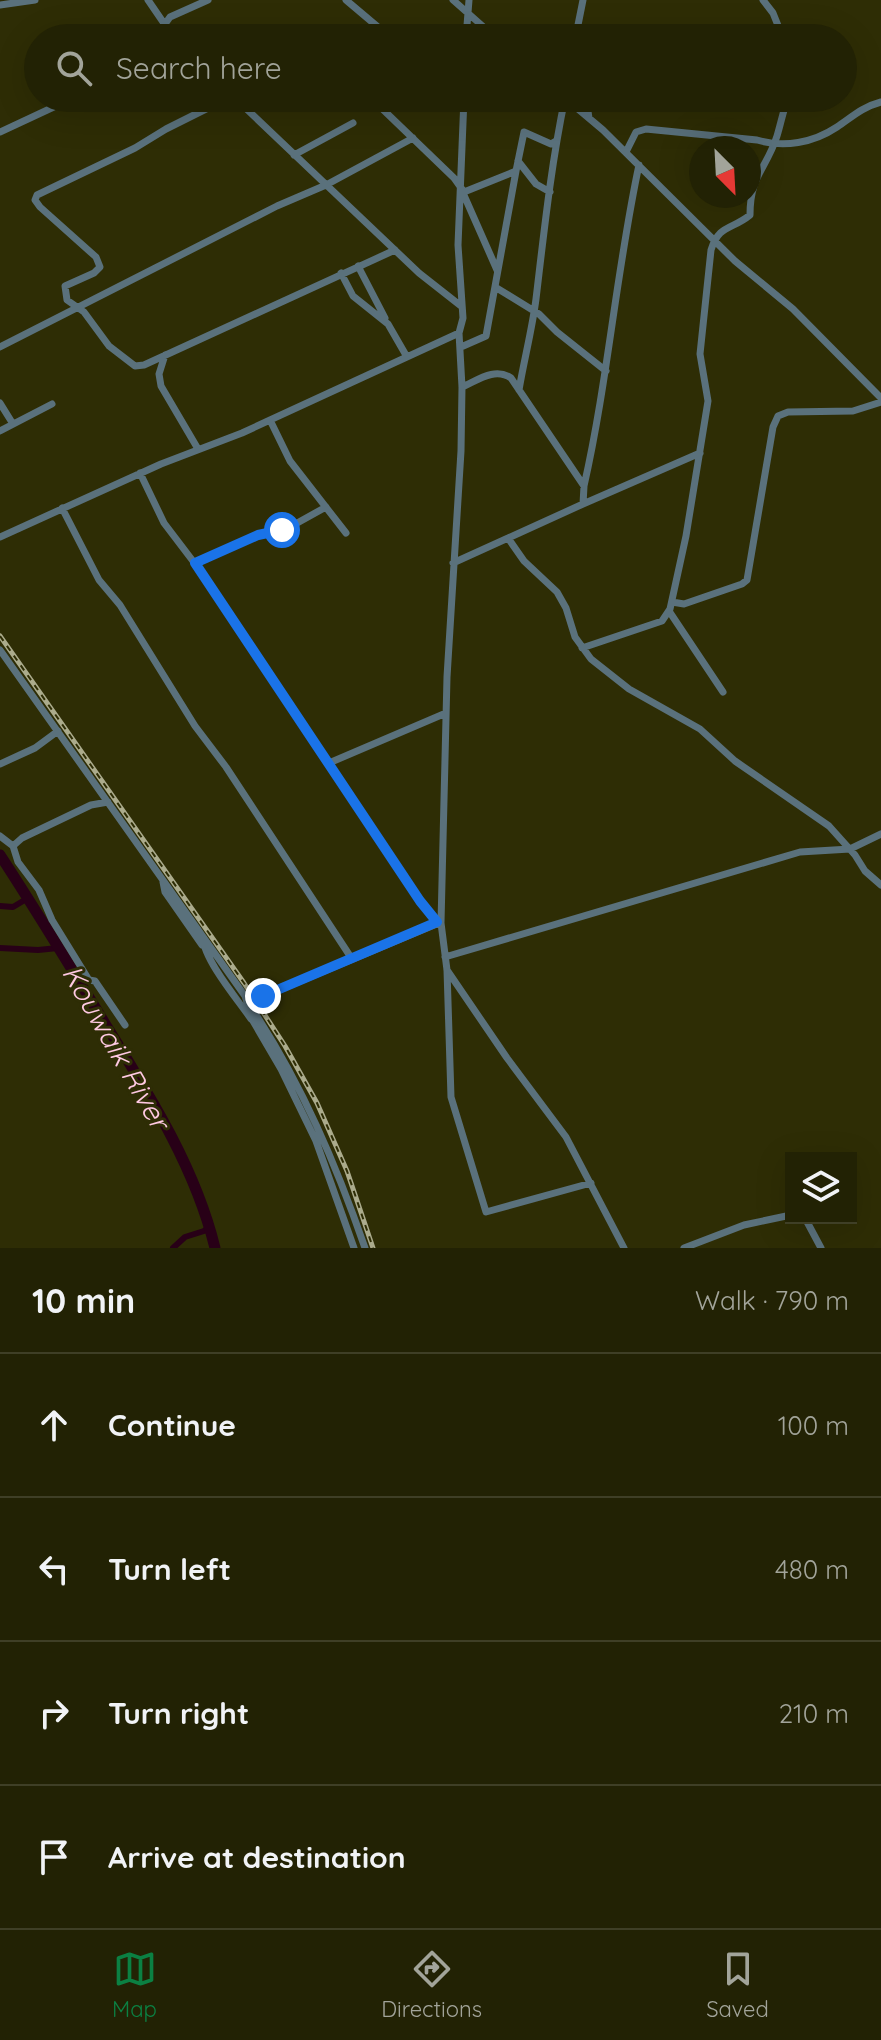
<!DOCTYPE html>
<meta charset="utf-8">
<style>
:root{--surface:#222204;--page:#2e2f13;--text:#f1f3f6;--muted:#a2a49a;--line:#3f3f26;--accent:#0b8043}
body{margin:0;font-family:Quicksand,sans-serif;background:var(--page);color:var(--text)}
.controls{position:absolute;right:24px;bottom:24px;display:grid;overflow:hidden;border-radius:0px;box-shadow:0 8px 32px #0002}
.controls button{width:72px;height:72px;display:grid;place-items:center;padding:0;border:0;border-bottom:2px solid var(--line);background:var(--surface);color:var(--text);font:40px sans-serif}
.compass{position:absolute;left:689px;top:136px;width:72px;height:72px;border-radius:50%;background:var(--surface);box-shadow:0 8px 32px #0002;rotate:156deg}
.stop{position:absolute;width:24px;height:24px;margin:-18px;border:6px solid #1a73e8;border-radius:50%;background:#fff}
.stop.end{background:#1a73e8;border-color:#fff;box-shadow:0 2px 8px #0008}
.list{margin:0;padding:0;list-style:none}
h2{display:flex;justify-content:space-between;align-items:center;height:104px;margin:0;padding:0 32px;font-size:34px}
h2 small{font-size:26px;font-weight:400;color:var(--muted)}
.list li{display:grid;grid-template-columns:52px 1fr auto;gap:24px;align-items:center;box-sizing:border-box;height:144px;padding:0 32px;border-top:2px solid var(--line)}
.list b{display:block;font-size:30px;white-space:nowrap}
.list em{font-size:26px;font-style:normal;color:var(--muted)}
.icon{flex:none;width:44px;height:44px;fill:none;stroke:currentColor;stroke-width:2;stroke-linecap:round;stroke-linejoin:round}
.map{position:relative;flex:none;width:881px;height:1248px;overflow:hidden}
.search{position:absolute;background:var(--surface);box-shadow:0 8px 32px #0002;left:24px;right:24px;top:24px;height:88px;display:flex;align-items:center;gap:20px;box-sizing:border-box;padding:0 28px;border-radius:44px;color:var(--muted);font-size:30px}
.sheet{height:680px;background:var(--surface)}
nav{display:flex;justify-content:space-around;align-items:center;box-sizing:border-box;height:112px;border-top:2px solid var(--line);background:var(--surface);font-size:22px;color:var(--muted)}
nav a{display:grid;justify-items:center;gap:4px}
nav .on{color:var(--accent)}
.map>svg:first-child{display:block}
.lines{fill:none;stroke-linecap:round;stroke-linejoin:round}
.canal{stroke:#280017;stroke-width:6}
.river{stroke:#280017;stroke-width:11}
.street{stroke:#5a717c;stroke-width:7}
.rail-casing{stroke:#abab8c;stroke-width:5}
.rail{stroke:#2e2d05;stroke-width:2;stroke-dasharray:6;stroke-linecap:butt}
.route{stroke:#1a73e8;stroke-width:10}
.labels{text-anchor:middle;stroke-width:6;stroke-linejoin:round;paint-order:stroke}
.water-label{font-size:28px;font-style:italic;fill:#ffc9e3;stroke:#2e2d05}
</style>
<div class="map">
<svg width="881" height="1248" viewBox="0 0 881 1248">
<rect width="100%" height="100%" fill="#2e2d05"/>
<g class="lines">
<path class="canal" d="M0,906L13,907L28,898
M0,948L38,950L58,948
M173,1248L185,1237L204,1231L210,1226"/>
<path class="river" d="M0,855C36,910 70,966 104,1022C148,1093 195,1166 215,1248"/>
<path class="street" d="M148,0L174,38
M346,0L391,38
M453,0L496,38
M763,0L773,13L783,38
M0,5L35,0
M165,24L170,17L208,0
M466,38L469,0
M579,38L578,25L583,0
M228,98L166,129L135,148L37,195L35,200L40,207L96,257L100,267L94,273L65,286L67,300L84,312L109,346L135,366L144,365L395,250
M235,98L419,273L461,306
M371,98L454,178L464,192L516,171L524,132L551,144L556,141
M464,98L458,245L463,318L459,333L462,387L461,451L447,677L441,923L447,970L451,1097L486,1212L591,1183
M565,98L603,130L735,261L793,309L881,398
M586,98L589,118
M0,132L73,98
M626,152L636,132L646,129L757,140C784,148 813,143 837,127C852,117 862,107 881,102
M294,155L353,123
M518,161L536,184L550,192
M463,193L497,270
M358,266L385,318
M341,273L353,296L388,324L407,357
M495,287L539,314L557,332L606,371
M0,347L277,206L326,185L413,138
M461,347L486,336L516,171
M165,355L159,374L161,386L198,449
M519,390C524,360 532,330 536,299C544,232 551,165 565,98
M0,403L13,424
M270,420L290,461L346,533
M0,431L52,404
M140,473L164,523L199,569L420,901L437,922
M584,486C608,380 616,272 639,165
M583,504L700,453
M62,508L99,580L120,605L195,726L226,767L352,959
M0,537L161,464L242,433L459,333
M508,538L524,561L557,592L566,608L575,637L591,659L629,689L700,729L735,761L829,826L855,855L865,871L881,885
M195,563L258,535L290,527L326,507
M453,563L583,504L584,486L511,378C495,367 478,380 462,387
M672,602L684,604L742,584L747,580L773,427L778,416L788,412L853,411L881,402
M669,611L723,692
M582,648L662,621L670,609L686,536L708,401L700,354L711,250C719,224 732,230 750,215C750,175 766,170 777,136C781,123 783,111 788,98
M0,650L245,996
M329,763L446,713
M0,764L35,748L58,731
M0,836L13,846L18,862L39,890L52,920L89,980L95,981L125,1025
M13,846L22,838L91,805L108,802
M163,882L165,892L202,945
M203,938C204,960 238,1000 251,1019
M445,957L800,852L850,849L881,834
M447,970L507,1058L566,1137L624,1248
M253,1010C302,1085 336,1164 365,1248
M805,1218L821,1248
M354,1248L316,1141L281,1069L253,1021L245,996L267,995L439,923
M684,1248L744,1225L791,1215"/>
<defs>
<path id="rail" d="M0,636L244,983L285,1046L317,1103L347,1171L373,1248"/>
</defs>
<use href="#rail" class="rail-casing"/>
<use href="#rail" class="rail"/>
</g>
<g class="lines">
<path class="route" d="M263,996L437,922L420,901L195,563L258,535L282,530"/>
</g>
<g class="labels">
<g class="water-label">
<text transform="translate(116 1047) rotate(60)" y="10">Kouwaik River</text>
</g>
</g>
</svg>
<div class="controls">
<button><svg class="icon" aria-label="layers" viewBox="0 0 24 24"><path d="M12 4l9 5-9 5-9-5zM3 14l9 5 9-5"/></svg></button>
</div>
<svg class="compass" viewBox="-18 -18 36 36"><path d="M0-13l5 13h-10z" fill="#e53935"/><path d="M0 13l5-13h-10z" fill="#a2a49a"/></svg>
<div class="stop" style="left:282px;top:530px"></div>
<div class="stop end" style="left:263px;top:996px"></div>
<div class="search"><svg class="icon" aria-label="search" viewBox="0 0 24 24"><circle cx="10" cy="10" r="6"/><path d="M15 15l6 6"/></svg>Search here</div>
</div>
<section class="sheet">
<h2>10 min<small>Walk · 790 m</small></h2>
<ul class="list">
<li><svg class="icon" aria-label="ahead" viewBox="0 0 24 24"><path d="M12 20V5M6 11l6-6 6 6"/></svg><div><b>Continue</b></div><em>100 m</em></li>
<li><svg class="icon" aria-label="left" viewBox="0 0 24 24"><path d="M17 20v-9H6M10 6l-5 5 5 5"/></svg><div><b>Turn left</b></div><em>480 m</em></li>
<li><svg class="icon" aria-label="right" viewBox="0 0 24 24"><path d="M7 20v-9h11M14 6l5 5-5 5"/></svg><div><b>Turn right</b></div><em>210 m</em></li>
<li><svg class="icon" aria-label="arrive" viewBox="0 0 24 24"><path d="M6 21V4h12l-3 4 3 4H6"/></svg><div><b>Arrive at destination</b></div></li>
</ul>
</section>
<nav>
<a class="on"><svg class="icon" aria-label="map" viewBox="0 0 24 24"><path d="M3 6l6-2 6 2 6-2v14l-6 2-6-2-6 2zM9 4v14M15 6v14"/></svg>Map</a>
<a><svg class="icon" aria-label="directions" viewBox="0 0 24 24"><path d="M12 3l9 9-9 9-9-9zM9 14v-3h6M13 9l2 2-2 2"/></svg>Directions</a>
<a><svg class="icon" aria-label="saved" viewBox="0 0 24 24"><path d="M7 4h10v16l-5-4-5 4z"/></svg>Saved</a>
</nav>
